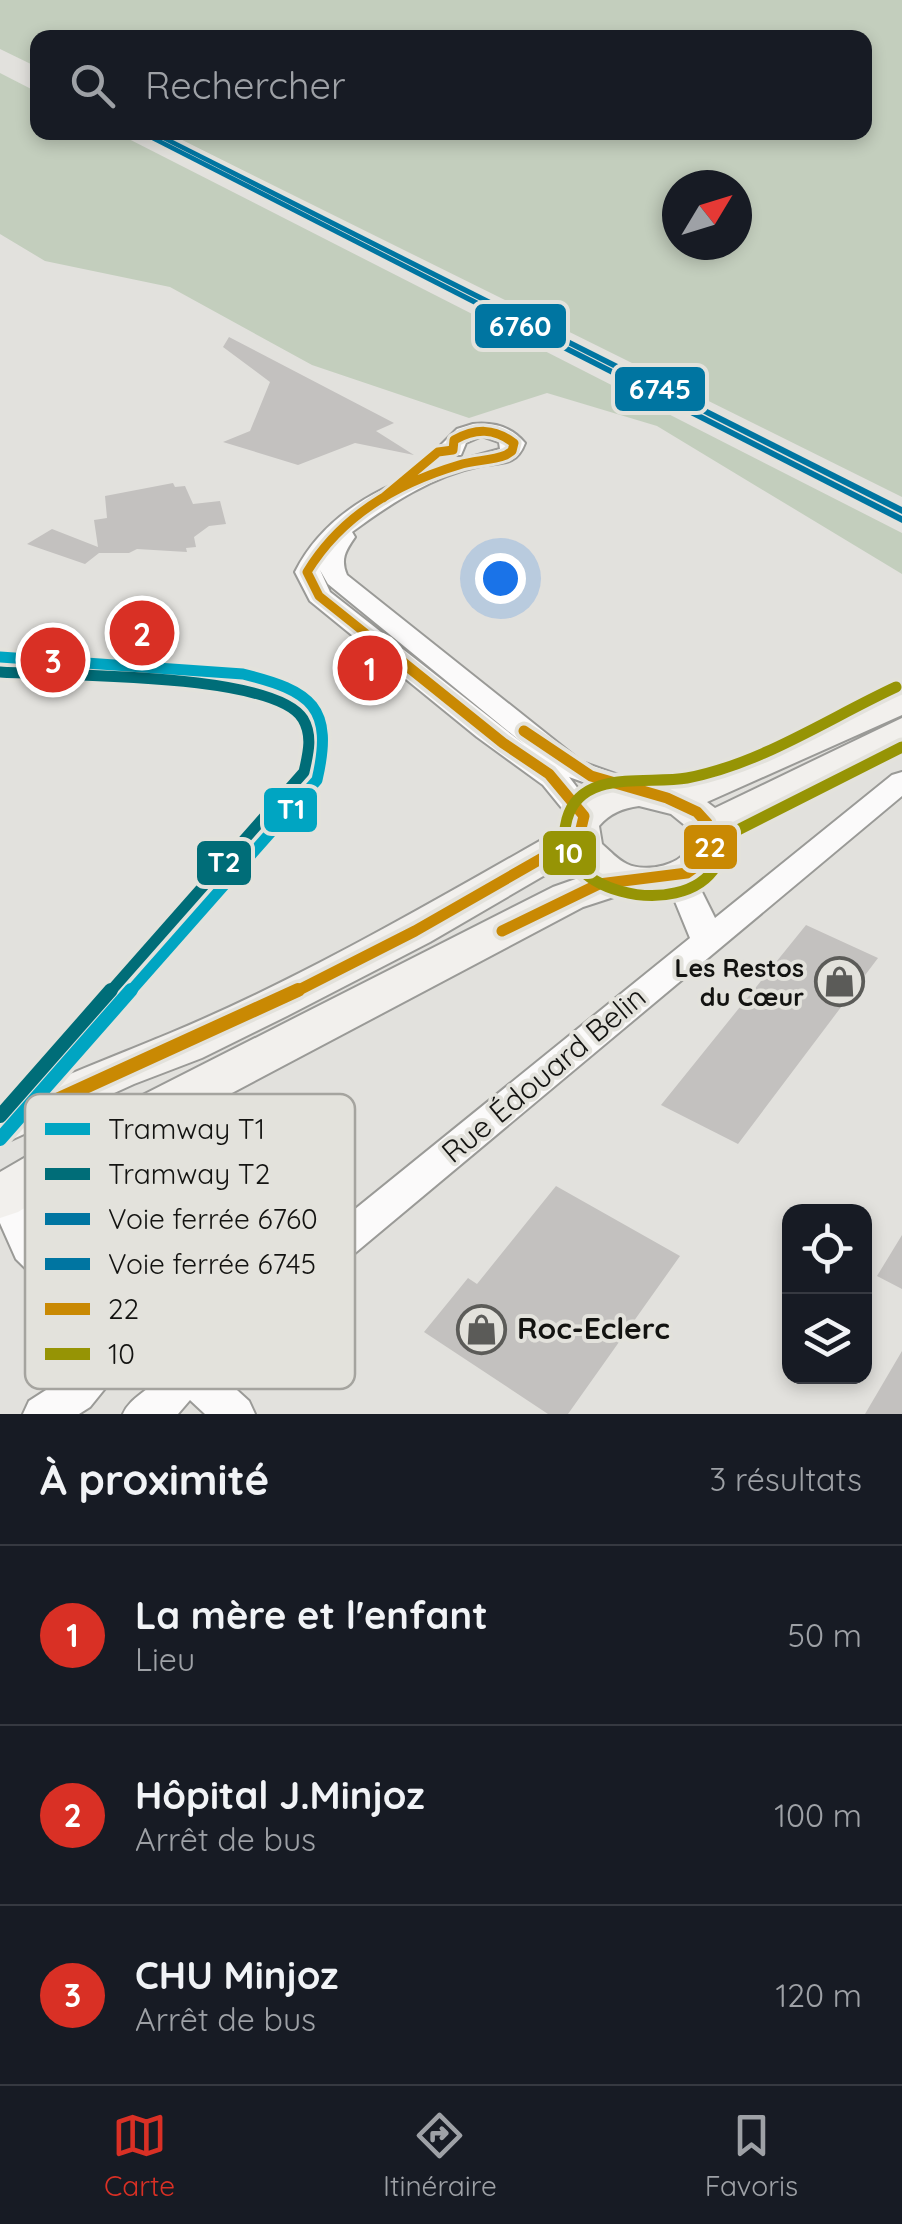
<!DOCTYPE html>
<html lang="fr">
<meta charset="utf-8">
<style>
:root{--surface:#171b24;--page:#242831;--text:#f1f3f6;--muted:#9ea1a6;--line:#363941;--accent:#d93025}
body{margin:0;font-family:Quicksand,sans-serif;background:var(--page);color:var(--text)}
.controls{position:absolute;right:30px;bottom:30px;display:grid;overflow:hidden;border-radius:20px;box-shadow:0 5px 15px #0003}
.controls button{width:90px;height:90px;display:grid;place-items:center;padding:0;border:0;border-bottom:2px solid var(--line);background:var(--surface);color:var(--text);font:50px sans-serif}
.compass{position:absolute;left:662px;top:170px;width:90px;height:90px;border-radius:50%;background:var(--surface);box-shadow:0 5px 15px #0003;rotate:52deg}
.you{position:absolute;left:500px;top:578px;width:35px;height:35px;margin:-25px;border:8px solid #fff;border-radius:50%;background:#1a73e8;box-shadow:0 0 0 15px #1a73e833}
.badge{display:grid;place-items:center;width:65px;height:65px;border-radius:50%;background:var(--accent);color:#fff;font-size:32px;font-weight:700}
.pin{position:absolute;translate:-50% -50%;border:5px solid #fff;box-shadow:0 2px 10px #0006}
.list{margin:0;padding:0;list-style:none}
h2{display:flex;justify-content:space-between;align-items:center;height:130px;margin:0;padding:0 40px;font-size:42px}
h2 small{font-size:32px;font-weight:400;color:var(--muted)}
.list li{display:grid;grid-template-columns:65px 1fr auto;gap:30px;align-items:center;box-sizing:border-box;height:180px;padding:0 40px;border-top:2px solid var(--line)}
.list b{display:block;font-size:38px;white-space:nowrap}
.list p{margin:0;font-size:32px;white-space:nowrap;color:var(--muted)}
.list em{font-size:32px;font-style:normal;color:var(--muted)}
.icon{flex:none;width:55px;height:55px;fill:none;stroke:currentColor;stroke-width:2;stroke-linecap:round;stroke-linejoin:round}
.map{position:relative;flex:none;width:902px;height:1414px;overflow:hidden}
.search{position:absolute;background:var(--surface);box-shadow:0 5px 15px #0003;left:30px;right:30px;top:30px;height:110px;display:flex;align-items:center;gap:25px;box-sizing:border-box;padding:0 35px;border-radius:20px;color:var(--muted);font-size:38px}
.sheet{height:670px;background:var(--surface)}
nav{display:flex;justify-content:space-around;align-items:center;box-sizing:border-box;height:140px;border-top:2px solid var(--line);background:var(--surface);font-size:28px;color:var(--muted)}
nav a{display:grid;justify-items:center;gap:5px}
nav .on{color:var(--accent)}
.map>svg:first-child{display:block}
.green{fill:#c3cebd;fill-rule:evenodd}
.building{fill:#c3c1bf}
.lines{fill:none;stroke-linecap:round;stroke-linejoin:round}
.street-casing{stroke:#9a9a97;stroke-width:4}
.secondary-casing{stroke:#9a9a97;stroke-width:4}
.street{fill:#fbfafa;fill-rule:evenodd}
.secondary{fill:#f2f0ed;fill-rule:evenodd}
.bus-1-far2-casing{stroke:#e3e2dc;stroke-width:15}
.bus-1-far1-casing{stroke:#e3e2dc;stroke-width:19}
.bus-1-casing{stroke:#e3e2dc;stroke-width:21}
.bus-2-casing{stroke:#e3e2dc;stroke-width:19}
.bus-1-far2{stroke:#c98903;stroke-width:9}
.bus-1-far1{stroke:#c98903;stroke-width:11}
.bus-1{stroke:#c98903;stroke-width:14}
.bus-2{stroke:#969405;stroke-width:11}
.rail-1-casing{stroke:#e3e2dc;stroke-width:8}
.rail-2-casing{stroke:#e3e2dc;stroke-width:8}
.rail-1{fill:#0075a1;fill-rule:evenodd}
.rail-2{fill:#0075a1;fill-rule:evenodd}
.tram-1-far1-casing{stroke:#e3e2dc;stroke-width:19}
.tram-1-casing{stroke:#e3e2dc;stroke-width:21}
.tram-2-far1-casing{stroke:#e3e2dc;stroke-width:19}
.tram-2-casing{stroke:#e3e2dc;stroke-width:21}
.tram-1-far1{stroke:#00a5c2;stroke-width:11}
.tram-1{stroke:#00a5c2;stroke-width:14}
.tram-2-far1{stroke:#006d78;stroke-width:11}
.tram-2{stroke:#006d78;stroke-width:14}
.labels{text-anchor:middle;stroke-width:8;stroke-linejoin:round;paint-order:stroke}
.poi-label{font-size:25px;font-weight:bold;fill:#131311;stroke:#e3e2dc;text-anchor:end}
.near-street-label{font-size:30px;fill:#131311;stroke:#e3e2dc}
.near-poi-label{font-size:30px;font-weight:bold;fill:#131311;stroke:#e3e2dc;text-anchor:start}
.key{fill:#e3e2dc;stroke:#a5a49f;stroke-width:2.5}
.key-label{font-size:28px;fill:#131311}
.line-badge{stroke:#e3e2dc;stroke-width:4}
.badge-label{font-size:28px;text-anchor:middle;font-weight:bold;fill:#fff}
</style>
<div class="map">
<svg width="902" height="1414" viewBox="0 0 902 1414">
<rect width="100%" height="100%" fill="#e2e1dd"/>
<path class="green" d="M0,0H902V497L168,133L864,132V38H38L37,67L0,49ZM677,185H737V245H677Z
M0,73L37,92L38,132L117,133L902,533V574L657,426L547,393L469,418L312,365L170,287L45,261L0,234Z"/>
<path class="building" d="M229,337L394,423L376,431L414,455L355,443L298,465L223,442L250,431L270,382L223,347Z
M173,483L175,487L185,486L193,504L220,501L226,524L209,526L194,537L196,547L186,548L187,552L137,549L129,553H99L85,564L27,544L52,529L98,547L94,520L107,518L105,496Z
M806,925L878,958L738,1144L661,1105Z
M556,1186L680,1256L568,1414H548L424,1332L468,1278L477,1284Z
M902,1235V1289L877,1276Z
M902,1351V1414H865Z"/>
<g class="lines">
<defs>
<path id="street" d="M473,424C493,422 512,427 525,443C516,467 501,462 480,466C432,476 390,504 352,532L355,537C346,550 340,559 347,575L582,762L649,786L654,793L649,800L639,802L569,777L599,816L594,823H574L543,785L477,737L310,601L295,572C334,494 423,470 500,449L499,442L482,436L466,443L461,455H445L441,445L457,429ZM320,570L328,584L525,745L330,592Z
M902,772V796L215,1370L249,1401L255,1414H205L190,1400L178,1414H123C131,1396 149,1392 159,1376L128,1360L90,1407L79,1414H23L29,1401L60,1381L96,1338L16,1259L0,1223V1174L79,1211L168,1292L192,1341L690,938L665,877L669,870L680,867L691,870L715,918L892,775ZM39,1226L53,1233L140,1316L147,1330L136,1325L44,1237Z"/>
<path id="secondary" d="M902,690V715L707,802L715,808L902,718V745L729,834L731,843L713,873L691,888L646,897L626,893L583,907L98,1164L18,1212L0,1218V1172L62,1136L553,887L587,875L569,861L430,942L287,1016L202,1058L134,1084L0,1145V1104C56,1079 112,1057 168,1034C303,978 432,902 559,830C569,773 647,785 687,780ZM639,806L671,814L687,827C688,833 691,838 690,843C685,866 645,873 627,864C618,860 610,851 602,844L599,826C610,813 623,808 639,806Z"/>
</defs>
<use href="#street" class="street-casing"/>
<use href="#secondary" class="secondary-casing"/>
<use href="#street" class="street"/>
<use href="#secondary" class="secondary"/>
<defs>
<path id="bus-1-far2" d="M383,498L438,452L453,450L454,440C476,428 494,428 514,443L512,451L506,455C490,461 475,460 459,465C398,483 341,516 307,572L319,596L394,656"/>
<path id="bus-1-far1" d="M502,931L599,884L687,873L705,860L711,845L707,823L697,812L667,798L591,776L524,731
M293,993L415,931L579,837L584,816L549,774L503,743L391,653"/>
<path id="bus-1" d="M0,1126L298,990"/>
<path id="bus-2" d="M896,687C829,718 761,764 687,778C648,785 581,768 567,819C546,892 682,923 716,866C720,858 721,846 724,837L902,747"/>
</defs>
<use href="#bus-1-far2" class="bus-1-far2-casing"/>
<use href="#bus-1-far1" class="bus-1-far1-casing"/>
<use href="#bus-1" class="bus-1-casing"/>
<use href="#bus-2" class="bus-2-casing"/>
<use href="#bus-1-far2" class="bus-1-far2"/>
<use href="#bus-1-far1" class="bus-1-far1"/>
<use href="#bus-1" class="bus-1"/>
<use href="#bus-2" class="bus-2"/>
<defs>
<path id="rail-1" d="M136,132H146L902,516V523Z"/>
<path id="rail-2" d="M147,132H157L902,507V514Z"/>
</defs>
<use href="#rail-1" class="rail-1-casing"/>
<use href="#rail-2" class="rail-2-casing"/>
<use href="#rail-1" class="rail-1"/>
<use href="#rail-2" class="rail-2"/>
<defs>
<path id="tram-1-far1" d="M0,657L243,674C312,691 334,707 317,780L129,993"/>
<path id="tram-1" d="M0,1139L131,990"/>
<path id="tram-2-far1" d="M0,672C58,676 274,672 303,719C313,736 308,754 304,772L109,993"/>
<path id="tram-2" d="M0,1116L111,990"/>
</defs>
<use href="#tram-1-far1" class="tram-1-far1-casing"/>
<use href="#tram-1" class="tram-1-casing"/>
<use href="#tram-2-far1" class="tram-2-far1-casing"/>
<use href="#tram-2" class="tram-2-casing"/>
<use href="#tram-1-far1" class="tram-1-far1"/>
<use href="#tram-1" class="tram-1"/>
<use href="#tram-2-far1" class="tram-2-far1"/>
<use href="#tram-2" class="tram-2"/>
</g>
<defs>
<symbol id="shop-ring" viewBox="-11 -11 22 22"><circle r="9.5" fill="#e3e2dc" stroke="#5b5b58" stroke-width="1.5"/><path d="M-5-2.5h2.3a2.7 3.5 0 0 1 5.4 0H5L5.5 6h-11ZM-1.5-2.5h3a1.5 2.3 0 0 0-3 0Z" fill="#5b5b58"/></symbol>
</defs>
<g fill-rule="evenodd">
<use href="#shop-ring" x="812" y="954" width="55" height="55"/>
<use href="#shop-ring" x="454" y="1302" width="55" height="55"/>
</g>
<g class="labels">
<g class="poi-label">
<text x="804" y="977">Les Restos<tspan x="804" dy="29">du Cœur</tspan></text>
</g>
<g class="near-street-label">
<text transform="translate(544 1075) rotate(-40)" y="10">Rue Édouard Belin</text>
</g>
<g class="near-poi-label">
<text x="517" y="1339">Roc-Eclerc</text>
</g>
</g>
<rect x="25" y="1094" width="330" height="295" rx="15" class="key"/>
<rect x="45" y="1123" width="45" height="12" fill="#00a5c2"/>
<rect x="45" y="1168" width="45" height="12" fill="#006d78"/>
<rect x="45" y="1213" width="45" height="12" fill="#0075a1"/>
<rect x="45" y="1258" width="45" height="12" fill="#0075a1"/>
<rect x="45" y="1303" width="45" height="12" fill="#c98903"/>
<rect x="45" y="1348" width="45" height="12" fill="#969405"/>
<g class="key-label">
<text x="108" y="1139">Tramway T1</text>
<text x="108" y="1184">Tramway T2</text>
<text x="108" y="1229">Voie ferrée 6760</text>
<text x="108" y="1274">Voie ferrée 6745</text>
<text x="108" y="1319">22</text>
<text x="108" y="1364">10</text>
</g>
<g class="line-badge">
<rect x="473" y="302" width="95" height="48" rx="10" fill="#0075a1"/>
<rect x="613" y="365" width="94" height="48" rx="10" fill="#0075a1"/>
<rect x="262" y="786" width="57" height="48" rx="10" fill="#00a5c2"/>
<rect x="682" y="823" width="57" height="48" rx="10" fill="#c98903"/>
<rect x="541" y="829" width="57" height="48" rx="10" fill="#969405"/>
<rect x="195" y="839" width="58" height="48" rx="10" fill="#006d78"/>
</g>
<g class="badge-label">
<text x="520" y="336">6760</text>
<text x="660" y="399">6745</text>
<text x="291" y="819">T1</text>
<text x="710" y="857">22</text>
<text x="569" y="863">10</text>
<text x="224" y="872">T2</text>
</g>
</svg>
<div class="controls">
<button><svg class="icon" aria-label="locate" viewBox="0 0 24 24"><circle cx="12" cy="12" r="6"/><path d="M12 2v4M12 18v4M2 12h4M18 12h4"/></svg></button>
<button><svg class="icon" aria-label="layers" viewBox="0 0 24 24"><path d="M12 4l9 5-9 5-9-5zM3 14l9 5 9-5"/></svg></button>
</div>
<svg class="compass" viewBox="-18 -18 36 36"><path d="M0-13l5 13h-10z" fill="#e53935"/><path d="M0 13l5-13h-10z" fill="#9ea1a6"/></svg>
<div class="you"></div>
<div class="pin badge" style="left:370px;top:668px">1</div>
<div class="pin badge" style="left:142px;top:633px">2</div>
<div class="pin badge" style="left:53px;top:660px">3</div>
<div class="search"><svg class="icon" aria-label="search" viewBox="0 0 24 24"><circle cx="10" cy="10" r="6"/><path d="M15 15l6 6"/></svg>Rechercher</div>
</div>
<section class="sheet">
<h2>À proximité<small>3 résultats</small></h2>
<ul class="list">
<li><span class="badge">1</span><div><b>La mère et l'enfant</b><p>Lieu</p></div><em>50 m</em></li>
<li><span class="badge">2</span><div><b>Hôpital J.Minjoz</b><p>Arrêt de bus</p></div><em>100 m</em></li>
<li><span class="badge">3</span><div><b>CHU Minjoz</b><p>Arrêt de bus</p></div><em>120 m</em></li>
</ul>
</section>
<nav>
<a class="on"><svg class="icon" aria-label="map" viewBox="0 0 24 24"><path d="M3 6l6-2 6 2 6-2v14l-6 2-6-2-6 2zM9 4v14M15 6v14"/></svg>Carte</a>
<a><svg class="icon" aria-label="directions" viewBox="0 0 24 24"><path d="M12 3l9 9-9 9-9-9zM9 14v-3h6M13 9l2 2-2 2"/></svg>Itinéraire</a>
<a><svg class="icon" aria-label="saved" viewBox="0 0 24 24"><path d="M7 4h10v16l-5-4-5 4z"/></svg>Favoris</a>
</nav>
